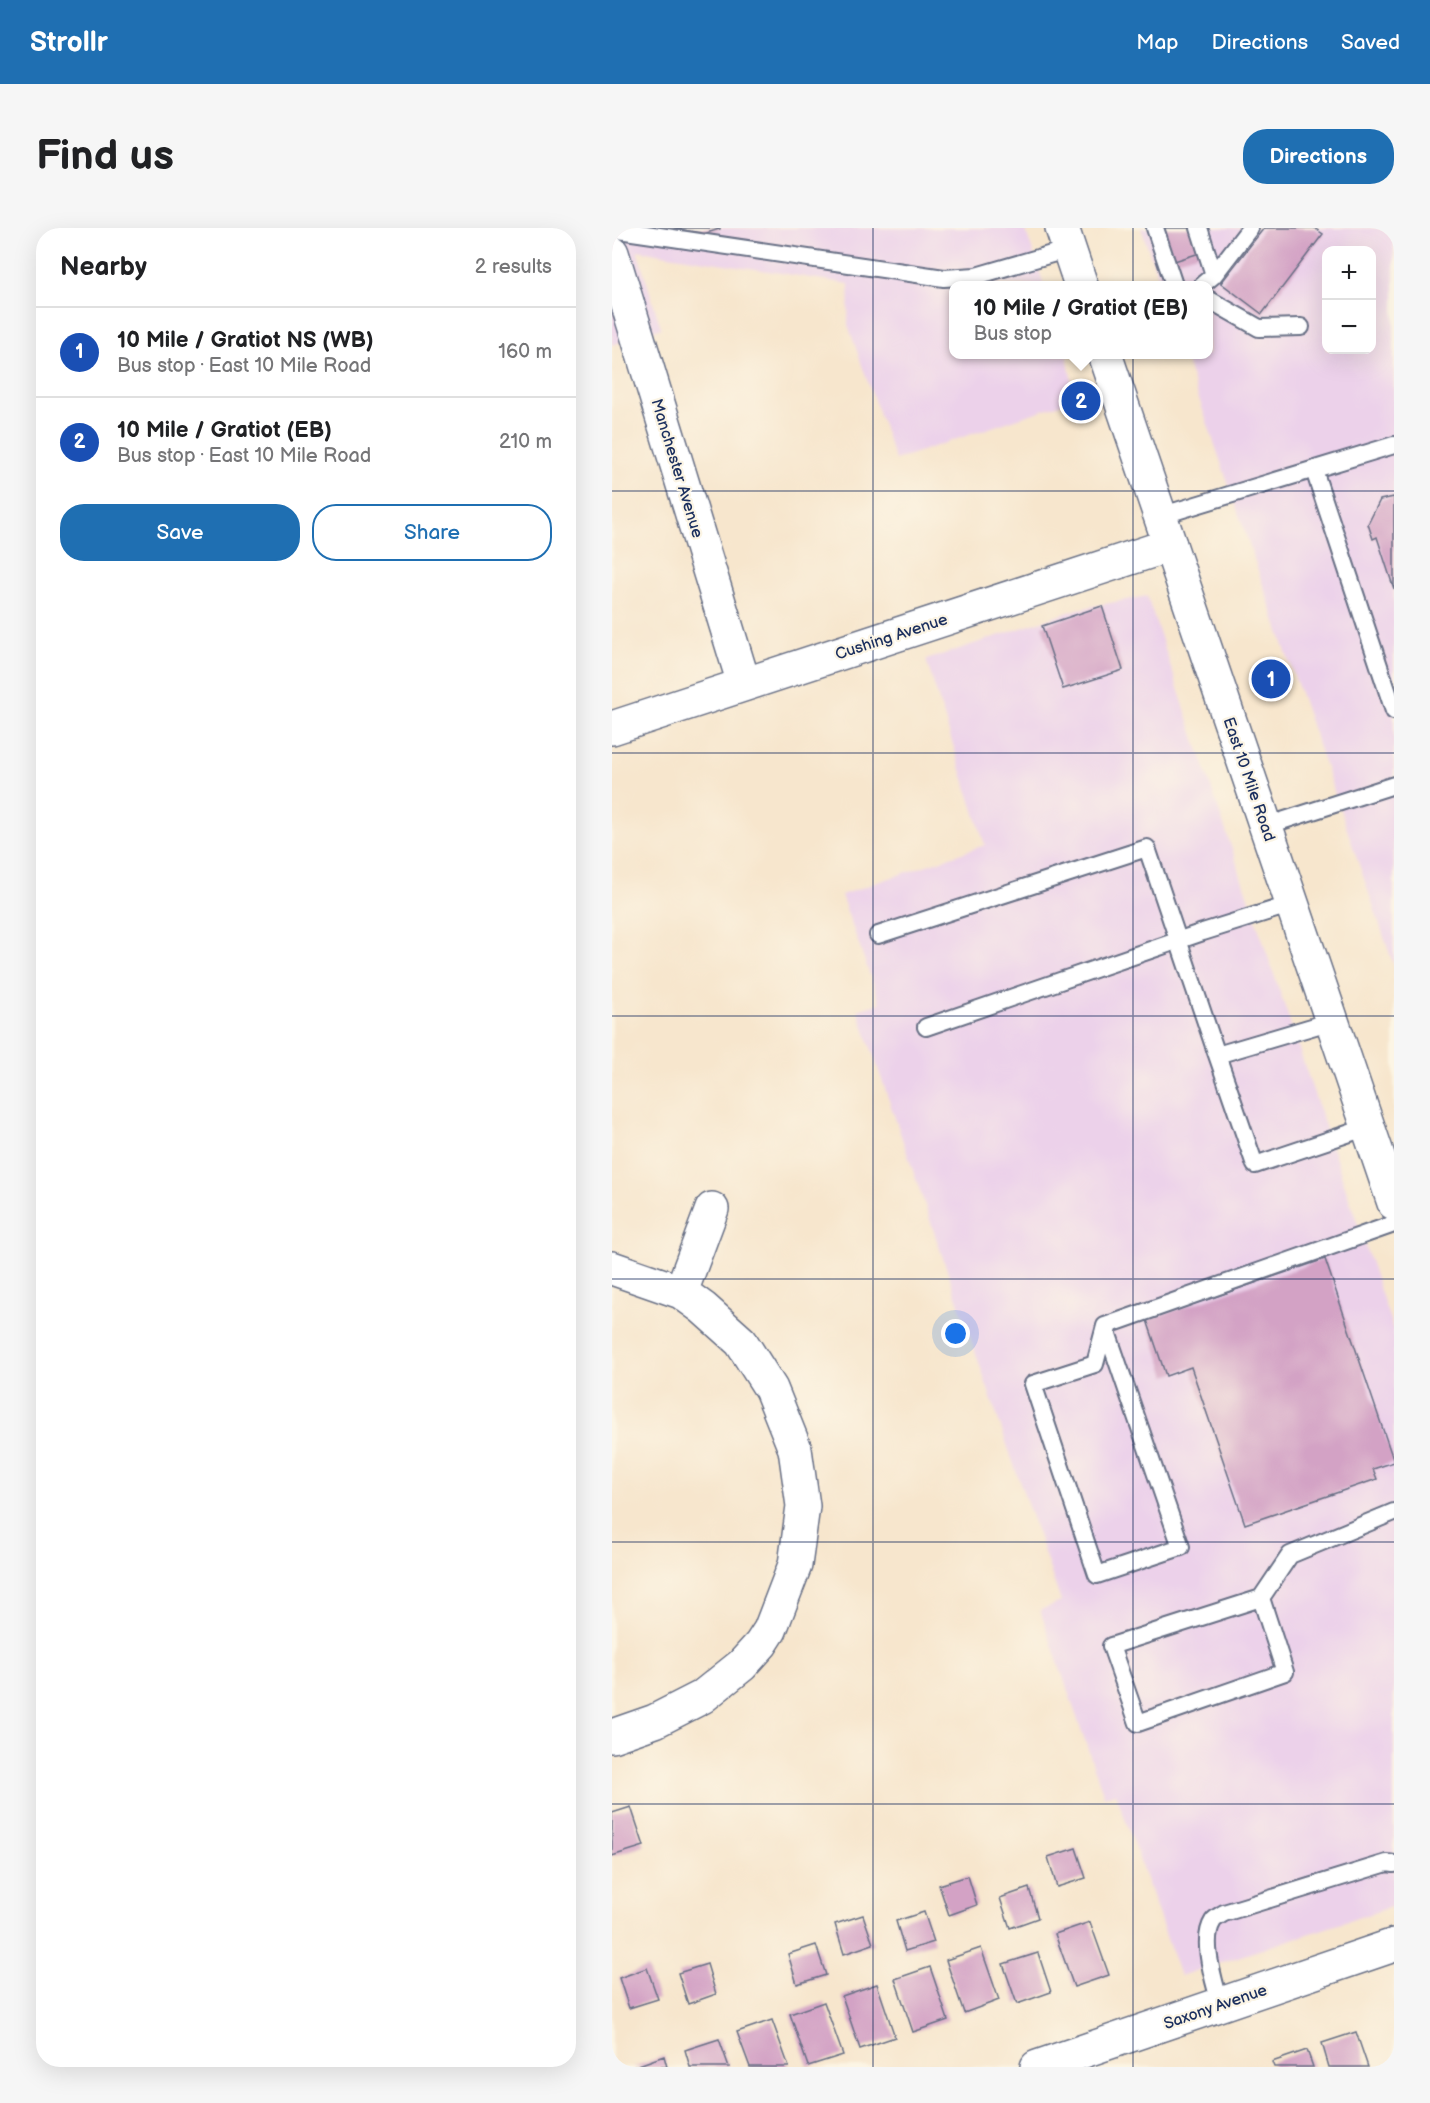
<!DOCTYPE html>
<meta charset="utf-8">
<style>
:root{--surface:#fff;--page:#f6f6f6;--text:#202124;--muted:#757577;--line:#e0e0e0;--accent:#1f6fb2}
body{margin:0;font-family:"Balsamiq Sans",sans-serif;background:var(--page);color:var(--text)}
.controls{position:absolute;right:18px;top:18px;display:grid;overflow:hidden;border-radius:12px;box-shadow:0 6px 24px #0002}
.controls button{width:54px;height:54px;display:grid;place-items:center;padding:0;border:0;border-bottom:2px solid var(--line);background:var(--surface);color:var(--text);font:30px sans-serif}
.you{position:absolute;left:344px;top:1106px;width:21px;height:21px;margin:-15px;border:4px solid #fff;border-radius:50%;background:#1a73e8;box-shadow:0 0 0 9px #1a73e833}
.badge{display:grid;place-items:center;width:39px;height:39px;border-radius:50%;background:var(--accent);color:#fff;font-size:20px;font-weight:700}
.pin{position:absolute;translate:-50% -50%;border:3px solid #fff;box-shadow:0 2px 6px #0006}
.popup{position:absolute;left:337px;top:53px;width:264px;height:78px;box-sizing:border-box;display:grid;place-content:center;border-radius:12px;background:var(--surface);filter:drop-shadow(0 2px 4px #0005);font-size:20px;white-space:nowrap;color:var(--muted)}
.popup b{font-size:22px;color:var(--text)}
.popup::after{content:'';position:absolute;left:50%;top:100%;margin-left:-12px;border:12px solid transparent;border-top-color:var(--surface)}
.list{margin:0;padding:0;list-style:none}
h2{display:flex;justify-content:space-between;align-items:center;height:78px;margin:0;padding:0 24px;font-size:26px}
h2 small{font-size:20px;font-weight:400;color:var(--muted)}
.list li{display:grid;grid-template-columns:39px 1fr auto;gap:18px;align-items:center;box-sizing:border-box;height:90px;padding:0 24px;border-top:2px solid var(--line)}
.list b{display:block;font-size:22px;white-space:nowrap}
.list p{margin:0;font-size:20px;white-space:nowrap;color:var(--muted)}
.list em{font-size:20px;font-style:normal;color:var(--muted)}
.actions{display:flex;gap:12px;padding:18px 24px}
.actions a{flex:1;padding:14px 0;border:2px solid var(--accent);border-radius:24px;text-align:center;font-size:21px;color:var(--accent)}
.actions .main{background:var(--accent);color:#fff}
.map{position:relative;flex:none;width:782px;height:1839px;overflow:hidden;border-radius:24px}
header{display:flex;align-items:center;gap:36px;box-sizing:border-box;height:84px;padding:0 30px;background:var(--accent);color:#fff}
header strong{font-size:28px}
nav{display:flex;gap:33px;margin-inline-start:auto;font-size:21px}
.intro{display:flex;align-items:center;justify-content:space-between;box-sizing:border-box;height:144px;padding:0 36px}
h1{margin:0;font-size:42px}
.button{padding:15px 27px;border-radius:24px;background:var(--accent);color:#fff;font-size:21px;font-weight:700}
main{display:flex;gap:36px;padding:0 36px}
aside{flex:1;background:var(--surface);border-radius:24px;box-shadow:0 6px 24px #0002}
.map>svg:first-child{display:block}
.built{fill:#ecd1ea;fill-rule:evenodd}
.building{fill:#d3a2c5}
.lines{fill:none;stroke-linecap:round;stroke-linejoin:round}
.lane-casing{stroke:#686f85;stroke-width:20}
.street-casing{stroke:#686f85;stroke-width:36}
.secondary-casing{stroke:#686f85;stroke-width:36}
.lane{stroke:#fff;stroke-width:16}
.street{stroke:#fff;stroke-width:33}
.secondary{stroke:#fff;stroke-width:33}
.grid{fill:none;stroke:#1b2f5e;stroke-width:1.5;stroke-opacity:0.55}
.labels{text-anchor:middle;stroke-width:4.5;stroke-linejoin:round;paint-order:stroke}
.street-label{font-size:16px;fill:#1b2f5e;stroke:#fcf5e5}
</style>
<header>
<strong>Strollr</strong>
<nav><a>Map</a><a>Directions</a><a>Saved</a></nav>
</header>
<div class="intro"><h1>Find us</h1><a class="button">Directions</a></div>
<main>
<aside>
<h2>Nearby<small>2 results</small></h2>
<ul class="list">
<li><span class="badge" style="background:#1a4fb4">1</span><div><b>10 Mile / Gratiot NS (WB)</b><p>Bus stop · East 10 Mile Road</p></div><em>160 m</em></li>
<li><span class="badge" style="background:#1a4fb4">2</span><div><b>10 Mile / Gratiot (EB)</b><p>Bus stop · East 10 Mile Road</p></div><em>210 m</em></li>
</ul>
<div class="actions"><a class="main">Save</a><a>Share</a></div>
</aside>
<div class="map">
<svg width="782" height="1839" viewBox="0 0 782 1839">
<rect width="100%" height="100%" fill="#fcf5e5"/>
<filter id="ink" filterUnits="userSpaceOnUse"><feTurbulence type="fractalNoise" baseFrequency=".0167" numOctaves="2"/><feDisplacementMap in="SourceGraphic" scale="12" xChannelSelector="R" yChannelSelector="G"/><feConvolveMatrix kernelMatrix="1 2 1 2 8 2 1 2 1" color-interpolation-filters="sRGB"/></filter>
<filter id="wash" filterUnits="userSpaceOnUse"><feTurbulence type="fractalNoise" baseFrequency=".008" numOctaves="4" result="noise"/><feDisplacementMap in="SourceGraphic" scale="24" xChannelSelector="R" yChannelSelector="G"/><feGaussianBlur stdDeviation="1.35" result="paint"/><feColorMatrix in="noise" values="0 0 0 0 0 0 0 0 0 0 0 0 0 0 0 0 0 1.4 0 .05"/><feComposite in="paint" operator="in"/></filter>
<g filter="url(#wash)">
<rect width="100%" height="100%" fill="#f7e6cd"/>
<path class="built" d="M0,0H413L432,57H342V126L455,127L463,171L283,232L236,97L237,56L25,22L49,100L0,117Z
M529,0H782V738L572,127L596,126V57H549ZM714,22H760V122H714Z
M535,368L782,1104V1678L568,1748L504,1565L492,1568L428,1382L449,1374L246,782L268,775L229,667L373,617L314,432L466,381Z"/>
<g id="blocks">
<path class="building" d="M62,0H108V1L91,6Z
M545,0H583L591,24L556,35Z
M652,0H702L711,6L650,86L609,55Z
M782,269V361L765,309L761,311L756,296L768,272Z
M490,378L511,442L451,461L430,398Z
M713,1031L782,1234L761,1241L765,1251L633,1296L579,1139L554,1148L535,1092Z
M19,1579L32,1618L0,1628V1585Z
M464,1620L474,1650L445,1659L436,1629Z
M356,1648L365,1677L337,1687L327,1657Z
M417,1660L426,1690L398,1700L388,1670Z
M312,1684L322,1714L293,1723L284,1693Z
M251,1687L261,1716L232,1726L223,1696Z
M478,1694L497,1747L462,1759L443,1706Z
M204,1717L214,1747L185,1756L176,1726Z
M369,1720L387,1772L352,1785L334,1732Z
M426,1725L439,1764L405,1776L391,1736Z
M95,1736L104,1766L76,1776L66,1745Z
M318,1739L336,1792L301,1804L283,1751Z
M35,1740L46,1771L17,1780L7,1750Z
M265,1756L283,1809L248,1821L230,1768Z
M212,1774L231,1827L196,1838L178,1786Z
M160,1792L177,1839H138L125,1804Z
M744,1804L756,1839H717L710,1815Z
M107,1811L117,1839H78L73,1822Z
M695,1822L701,1839H662L660,1834Z
M52,1828L55,1839H21Z"/>
</g>
</g>
<g filter="url(#ink)">
<use href="#blocks" fill-opacity="0" stroke="#686f85" stroke-width="1.5"/>
<g class="lines">
<defs>
<path id="lane" d="M543,0L562,57
M587,0L602,47L590,57
M0,1L332,50L364,48L457,21
M602,47L638,0
M596,71L647,100L689,99
M702,242L782,483
M548,288L782,217
M654,598L782,557
M266,707L535,620L605,827
M720,793L605,827L643,937L756,899
M314,799L591,704L680,676
M493,1098L569,1319L485,1347L421,1156L483,1136Z
M493,1098L782,996
M649,1370L673,1444L526,1495L499,1418L649,1370L678,1327L782,1284
M608,1776C603,1755 588,1713 601,1693C603,1690 609,1687 612,1685L775,1635L782,1636"/>
<path id="street" d="M0,25L132,456
M0,500L558,317
M0,1040L69,1064L91,1080L129,1114L159,1161L183,1221L191,1278L183,1337L158,1402L149,1416L130,1437L90,1469L43,1493L0,1508
M69,1064L100,981
M425,1839L782,1717"/>
<path id="secondary" d="M450,0L469,57
M493,126L782,975"/>
</defs>
<use href="#lane" class="lane-casing"/>
<use href="#street" class="street-casing"/>
<use href="#secondary" class="secondary-casing"/>
<use href="#lane" class="lane"/>
<use href="#street" class="street"/>
<use href="#secondary" class="secondary"/>
</g>
</g>
<path class="grid" d="M261,0V1839M521,0V1839M0,263H782M0,525H782M0,788H782M0,1051H782M0,1314H782M0,1576H782"/>
<g class="labels">
<g class="street-label">
<text transform="translate(66 240) rotate(73)" y="6">Manchester Avenue</text>
<text transform="translate(279 408) rotate(-18)" y="6">Cushing Avenue</text>
<text transform="translate(638 551) rotate(71)" y="6">East 10 Mile Road</text>
<text transform="translate(603 1778) rotate(-19)" y="6">Saxony Avenue</text>
</g>
</g>
</svg>
<div class="controls">
<button>+</button>
<button>−</button>
</div>
<div class="you"></div>
<div class="pin badge" style="left:659px;top:451px;background:#1a4fb4">1</div>
<div class="pin badge" style="left:469px;top:173px;background:#1a4fb4">2</div>
<div class="popup"><b>10 Mile / Gratiot (EB)</b>Bus stop</div>
</div>
</main>
